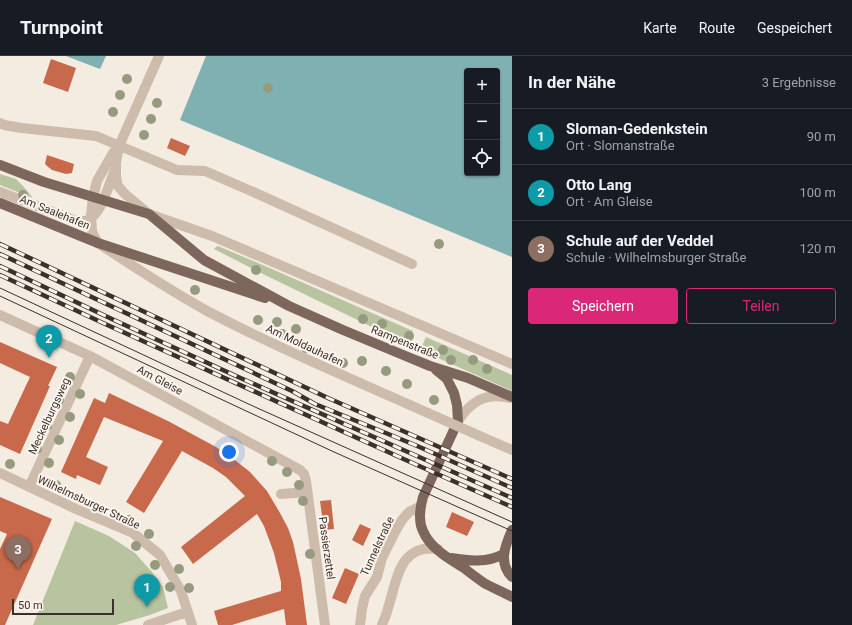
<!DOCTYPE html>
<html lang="de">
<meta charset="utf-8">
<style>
:root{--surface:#171b24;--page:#242831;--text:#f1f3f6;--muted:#9ea1a6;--line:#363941;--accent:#db2777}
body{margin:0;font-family:Roboto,sans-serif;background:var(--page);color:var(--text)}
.controls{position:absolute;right:12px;top:12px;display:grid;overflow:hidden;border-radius:4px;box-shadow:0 1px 3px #0004}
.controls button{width:36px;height:36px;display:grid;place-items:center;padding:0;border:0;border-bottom:1px solid var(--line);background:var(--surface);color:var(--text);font:20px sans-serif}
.scale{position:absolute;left:12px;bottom:10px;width:102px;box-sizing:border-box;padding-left:4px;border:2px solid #3b302b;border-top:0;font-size:11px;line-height:14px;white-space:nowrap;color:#3b302b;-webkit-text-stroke:3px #fbf5ee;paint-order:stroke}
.you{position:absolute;left:229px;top:396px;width:14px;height:14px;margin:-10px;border:3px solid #fff;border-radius:50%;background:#1a73e8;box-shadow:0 0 0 6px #1a73e833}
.badge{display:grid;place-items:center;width:26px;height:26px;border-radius:50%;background:var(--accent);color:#fff;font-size:13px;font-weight:700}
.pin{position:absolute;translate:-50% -33px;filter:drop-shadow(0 1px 2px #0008)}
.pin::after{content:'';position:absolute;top:21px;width:14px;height:12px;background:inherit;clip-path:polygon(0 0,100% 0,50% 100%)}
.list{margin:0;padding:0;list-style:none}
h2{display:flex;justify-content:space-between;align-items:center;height:52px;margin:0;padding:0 16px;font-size:17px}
h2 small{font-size:13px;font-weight:400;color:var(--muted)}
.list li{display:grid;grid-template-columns:26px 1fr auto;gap:12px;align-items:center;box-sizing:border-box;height:56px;padding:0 16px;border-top:1px solid var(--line)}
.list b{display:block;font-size:15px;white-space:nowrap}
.list p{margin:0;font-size:13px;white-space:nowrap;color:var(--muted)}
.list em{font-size:13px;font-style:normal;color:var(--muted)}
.actions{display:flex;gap:8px;padding:12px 16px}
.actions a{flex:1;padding:9px 0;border:1px solid var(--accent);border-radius:4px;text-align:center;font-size:14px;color:var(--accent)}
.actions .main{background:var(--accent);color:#fff}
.icon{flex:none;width:22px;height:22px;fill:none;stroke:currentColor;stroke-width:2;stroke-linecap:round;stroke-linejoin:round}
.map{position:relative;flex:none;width:512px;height:569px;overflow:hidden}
header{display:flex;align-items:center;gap:24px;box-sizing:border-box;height:56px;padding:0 20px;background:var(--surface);border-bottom:1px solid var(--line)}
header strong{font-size:19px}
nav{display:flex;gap:22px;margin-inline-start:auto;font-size:14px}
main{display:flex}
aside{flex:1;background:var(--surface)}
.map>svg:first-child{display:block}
.green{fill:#b8c4a0}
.water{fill:#7fb0b2;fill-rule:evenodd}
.building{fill:#c8694b}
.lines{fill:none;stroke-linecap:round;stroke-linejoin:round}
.minor{stroke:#cdbbac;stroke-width:10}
.major{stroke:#7d675c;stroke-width:10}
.tram{stroke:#3b302b;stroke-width:1}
.rail-casing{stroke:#3b302b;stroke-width:4.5}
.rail{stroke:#fbf5ee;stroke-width:3;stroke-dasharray:9;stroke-linecap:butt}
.minor-bridge{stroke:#cdbbac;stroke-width:10}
.tree{fill:#969b7f}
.labels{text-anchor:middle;stroke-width:4;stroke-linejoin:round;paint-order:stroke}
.street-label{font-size:11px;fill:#3b302b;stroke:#fbf5ee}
</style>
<header>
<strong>Turnpoint</strong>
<nav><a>Karte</a><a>Route</a><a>Gespeichert</a></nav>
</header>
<main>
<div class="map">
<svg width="512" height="569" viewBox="0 0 512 569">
<rect width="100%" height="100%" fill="#f4ebe1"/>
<path class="green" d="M0,118L16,123L23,130L33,142L0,129Z
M218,190L265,210L413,275L407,288L267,220L214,193L216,191Z
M426,281L512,319V335L420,294Z
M75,465L109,480L135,497L152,516L163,531L168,552L150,559L116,569H33Z"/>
<path class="water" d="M66,0H106L100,13Z
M206,0H512V201L180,64ZM467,15H497V117H467Z"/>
<path class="building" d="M51,3L76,12L68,36L43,27Z
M171,82L190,90L185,100L167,92Z
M47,99L74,108L72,117L66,118L52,114L47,110L45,108Z
M0,286L57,311L48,330H50L20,398L0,389V365L8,368L30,321L0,307Z
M109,337L168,365L216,391L231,401L250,416L267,435L280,457L288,472L293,486L301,523L307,569H286L284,553L232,569H218L214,555L281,535V526L274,497L264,470L257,458L193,508L181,491L245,440L226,421L213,412L182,395L144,457L126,446L163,385L104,361L86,401L108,411L100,429L77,419L76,423L61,416L94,342L105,347Z
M0,441L52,463L5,569H0V493L7,478L0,475Z
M331,444L334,473L324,474L320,445Z
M452,456L474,466L467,480L446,471Z
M360,468L371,473L363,490L352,484Z
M345,512L359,518L346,548L332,542Z"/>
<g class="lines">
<path class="minor" d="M159,0L119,90L116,107V121L118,130L125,138L149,158L212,180L512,308
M0,67L4,69L22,72L96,80L177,114L205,115L251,135L412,208
M118,91L113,97L97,125L93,141L91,160L92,175L94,180L98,187C134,211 171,235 209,256C280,293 354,324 428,357
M0,136L76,165C80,165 84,166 88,164C102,158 109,127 115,114
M0,259L90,300L300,414L304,418L306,425L325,569
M458,365C471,345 486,336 510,342
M473,377L512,394
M0,417L76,453L133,477L160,499L181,535L192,569
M29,431L90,300
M281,438L307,436
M148,569L187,556
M360,569L362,553L365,540L377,521L382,502L395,476L402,464L409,456L421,450
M382,569C384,563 387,558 388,552C397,525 399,487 438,493"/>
<path class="major" d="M0,109L44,126L149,158L204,204L289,250L343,274L408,301L430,310L468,322L512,341
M0,147L98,187L265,242
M436,314L447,323L454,337L457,349L458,365L423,441C420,452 418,465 423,475C430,492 449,503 464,512C470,517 477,522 484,527C493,532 503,536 512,541
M512,474C505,490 498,507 512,521
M451,502C469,505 487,507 504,498"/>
<path class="tram" d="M0,232L255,351L512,466
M0,240L334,396L512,475"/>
<defs>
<path id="rail" d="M0,188L328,342L512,423
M0,198L292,335L315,348L415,389L512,432
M0,210L114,264L236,320L512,442
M0,219L103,267L408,405L453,425L512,451"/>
</defs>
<use href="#rail" class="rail-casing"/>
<use href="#rail" class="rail"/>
<path class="minor-bridge" d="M428,357L473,377"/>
</g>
<g class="tree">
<circle cx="127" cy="23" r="5"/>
<circle cx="268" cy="32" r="5"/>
<circle cx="120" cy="39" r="5"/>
<circle cx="157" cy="47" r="5"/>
<circle cx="113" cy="56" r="5"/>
<circle cx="151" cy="63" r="5"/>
<circle cx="144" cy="79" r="5"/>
<circle cx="23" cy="139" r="5"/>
<circle cx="439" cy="188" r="5"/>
<circle cx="256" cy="214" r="5"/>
<circle cx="195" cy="234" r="5"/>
<circle cx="363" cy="263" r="5"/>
<circle cx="258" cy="264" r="5"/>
<circle cx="277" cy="266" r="5"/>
<circle cx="382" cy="268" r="5"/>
<circle cx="296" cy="273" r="5"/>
<circle cx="282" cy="278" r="5"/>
<circle cx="409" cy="280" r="5"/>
<circle cx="306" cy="292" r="5"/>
<circle cx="443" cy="294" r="5"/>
<circle cx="429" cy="295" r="5"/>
<circle cx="451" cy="304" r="5"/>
<circle cx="473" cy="304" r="5"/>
<circle cx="362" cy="305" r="5"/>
<circle cx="343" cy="307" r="5"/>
<circle cx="487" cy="313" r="5"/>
<circle cx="386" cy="315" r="5"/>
<circle cx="70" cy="321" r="5"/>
<circle cx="407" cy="328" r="5"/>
<circle cx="80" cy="338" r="5"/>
<circle cx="59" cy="344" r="5"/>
<circle cx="434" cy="344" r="5"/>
<circle cx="70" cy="361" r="5"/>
<circle cx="47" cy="370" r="5"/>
<circle cx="59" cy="384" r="5"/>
<circle cx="37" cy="393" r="5"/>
<circle cx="272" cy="405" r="5"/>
<circle cx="49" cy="407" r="5"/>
<circle cx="10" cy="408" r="5"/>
<circle cx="287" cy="416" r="5"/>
<circle cx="56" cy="429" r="5"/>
<circle cx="299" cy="429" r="5"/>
<circle cx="303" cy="445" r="5"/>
<circle cx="129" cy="464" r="5"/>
<circle cx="149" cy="478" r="5"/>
<circle cx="136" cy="490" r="5"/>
<circle cx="310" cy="498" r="5"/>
<circle cx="155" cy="509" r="5"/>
<circle cx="179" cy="513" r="5"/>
<circle cx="170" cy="531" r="5"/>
<circle cx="189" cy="532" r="5"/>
</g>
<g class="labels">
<g class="street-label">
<text transform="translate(55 156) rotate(22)" y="4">Am Saalehafen</text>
<text transform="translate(405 286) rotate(22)" y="4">Rampenstraße</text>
<text transform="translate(305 289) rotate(25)" y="4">Am Moldauhafen</text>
<text transform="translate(160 324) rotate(28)" y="4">Am Gleise</text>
<text transform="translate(49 360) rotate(-65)" y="4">Meckelburgsweg</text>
<text transform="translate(89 446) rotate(25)" y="4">Wilhelmsburger Straße</text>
<text transform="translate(377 490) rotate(-65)" y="4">Tunnelstraße</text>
<text transform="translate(327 492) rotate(82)" y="4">Passierzettel</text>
</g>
</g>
</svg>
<div class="controls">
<button>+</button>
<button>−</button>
<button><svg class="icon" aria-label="locate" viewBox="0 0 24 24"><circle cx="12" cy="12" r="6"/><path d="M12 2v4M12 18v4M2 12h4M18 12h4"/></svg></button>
</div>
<div class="scale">50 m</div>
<div class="you"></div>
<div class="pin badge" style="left:147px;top:551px;background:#0f9aa8">1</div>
<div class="pin badge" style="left:49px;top:302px;background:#0f9aa8">2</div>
<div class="pin badge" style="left:18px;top:513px;background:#8d6e63">3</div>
</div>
<aside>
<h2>In der Nähe<small>3 Ergebnisse</small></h2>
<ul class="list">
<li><span class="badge" style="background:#0f9aa8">1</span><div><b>Sloman-Gedenkstein</b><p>Ort · Slomanstraße</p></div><em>90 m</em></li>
<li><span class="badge" style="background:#0f9aa8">2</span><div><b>Otto Lang</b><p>Ort · Am Gleise</p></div><em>100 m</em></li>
<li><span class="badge" style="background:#8d6e63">3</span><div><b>Schule auf der Veddel</b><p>Schule · Wilhelmsburger Straße</p></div><em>120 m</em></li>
</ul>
<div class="actions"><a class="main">Speichern</a><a>Teilen</a></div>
</aside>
</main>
